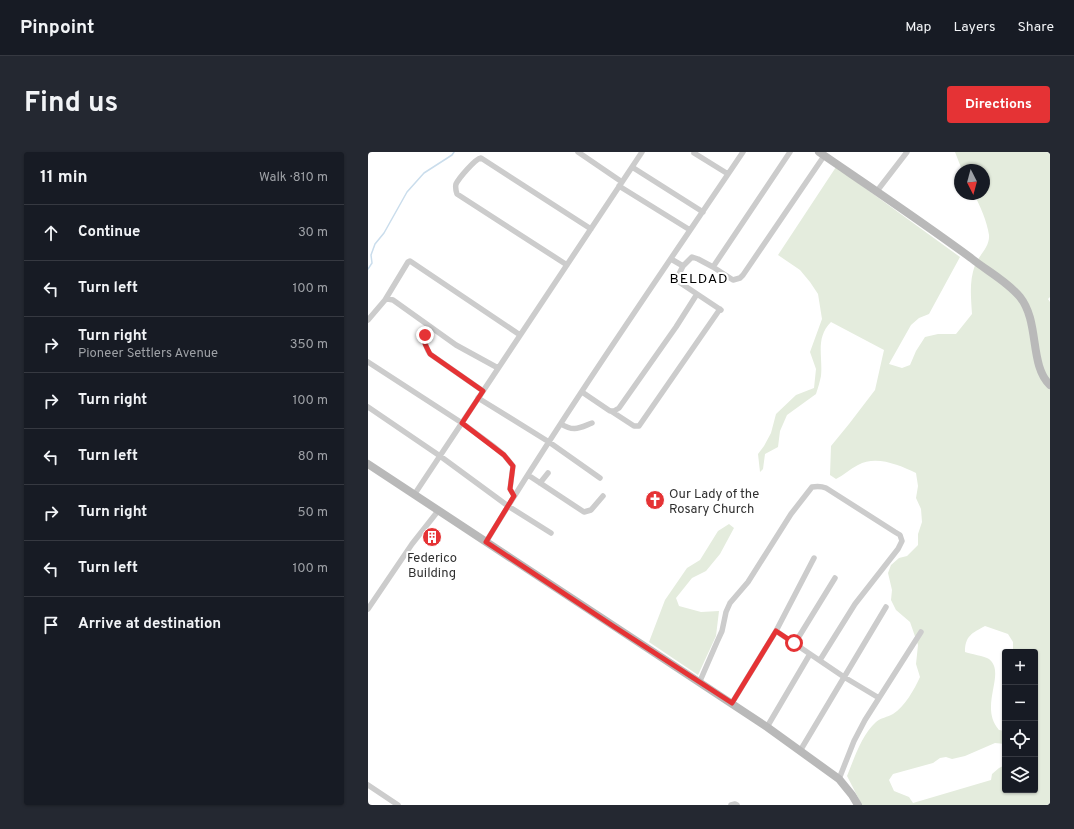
<!DOCTYPE html>
<meta charset="utf-8">
<style>
:root{--surface:#171b24;--page:#242831;--text:#f1f3f6;--muted:#9ea1a6;--line:#363941;--accent:#e53335}
body{margin:0;font-family:Overpass,sans-serif;background:var(--page);color:var(--text)}
.controls{position:absolute;right:12px;bottom:12px;display:grid;overflow:hidden;border-radius:4px;box-shadow:0 1px 3px #0004}
.controls button{width:36px;height:36px;display:grid;place-items:center;padding:0;border:0;border-bottom:1px solid var(--line);background:var(--surface);color:var(--text);font:20px sans-serif}
.compass{position:absolute;left:586px;top:12px;width:36px;height:36px;border-radius:50%;background:var(--surface);box-shadow:0 1px 3px #0004;rotate:174deg}
.stop{position:absolute;width:12px;height:12px;margin:-9px;border:3px solid #e53335;border-radius:50%;background:#fff}
.stop.end{background:#e53335;border-color:#fff;box-shadow:0 1px 4px #0008}
.list{margin:0;padding:0;list-style:none}
h2{display:flex;justify-content:space-between;align-items:center;height:52px;margin:0;padding:0 16px;font-size:17px}
h2 small{font-size:13px;font-weight:400;color:var(--muted)}
.list li{display:grid;grid-template-columns:26px 1fr auto;gap:12px;align-items:center;box-sizing:border-box;height:56px;padding:0 16px;border-top:1px solid var(--line)}
.list b{display:block;font-size:15px;white-space:nowrap}
.list p{margin:0;font-size:13px;white-space:nowrap;color:var(--muted)}
.list em{font-size:13px;font-style:normal;color:var(--muted)}
.icon{flex:none;width:22px;height:22px;fill:none;stroke:currentColor;stroke-width:2;stroke-linecap:round;stroke-linejoin:round}
.map{position:relative;flex:none;width:682px;height:653px;overflow:hidden;border-radius:4px}
header{display:flex;align-items:center;gap:24px;box-sizing:border-box;height:56px;padding:0 20px;background:var(--surface);border-bottom:1px solid var(--line)}
header strong{font-size:19px}
nav{display:flex;gap:22px;margin-inline-start:auto;font-size:14px}
.intro{display:flex;align-items:center;justify-content:space-between;box-sizing:border-box;height:96px;padding:0 24px}
h1{margin:0;font-size:28px}
.button{padding:10px 18px;border-radius:4px;background:var(--accent);color:#fff;font-size:14px;font-weight:700}
main{display:flex;gap:24px;padding:0 24px}
aside{flex:1;background:var(--surface);border-radius:4px;box-shadow:0 1px 3px #0004}
.map>svg:first-child{display:block}
.green{fill:#e4ecdd;fill-rule:evenodd}
.lines{fill:none;stroke-linecap:round;stroke-linejoin:round}
.stream{stroke:#caddec;stroke-width:1.5}
.street{stroke:#ccc;stroke-width:5.5}
.secondary{stroke:#b9b9b9;stroke-width:8}
.route{stroke:#e53335;stroke-width:5}
.labels{text-anchor:middle;stroke-width:4;stroke-linejoin:round;paint-order:stroke}
.poi-label{font-size:13px;fill:#2f2f2f;stroke:#fff;text-anchor:start}
.neighbourhood-label{font-size:14px;letter-spacing:1px;fill:#000;stroke:#fff}
</style>
<header>
<strong>Pinpoint</strong>
<nav><a>Map</a><a>Layers</a><a>Share</a></nav>
</header>
<div class="intro"><h1>Find us</h1><a class="button">Directions</a></div>
<main>
<aside>
<h2>11 min<small>Walk · 810 m</small></h2>
<ul class="list">
<li><svg class="icon" aria-label="ahead" viewBox="0 0 24 24"><path d="M12 20V5M6 11l6-6 6 6"/></svg><div><b>Continue</b></div><em>30 m</em></li>
<li><svg class="icon" aria-label="left" viewBox="0 0 24 24"><path d="M17 20v-9H6M10 6l-5 5 5 5"/></svg><div><b>Turn left</b></div><em>100 m</em></li>
<li><svg class="icon" aria-label="right" viewBox="0 0 24 24"><path d="M7 20v-9h11M14 6l5 5-5 5"/></svg><div><b>Turn right</b><p>Pioneer Settlers Avenue</p></div><em>350 m</em></li>
<li><svg class="icon" aria-label="right" viewBox="0 0 24 24"><path d="M7 20v-9h11M14 6l5 5-5 5"/></svg><div><b>Turn right</b></div><em>100 m</em></li>
<li><svg class="icon" aria-label="left" viewBox="0 0 24 24"><path d="M17 20v-9H6M10 6l-5 5 5 5"/></svg><div><b>Turn left</b></div><em>80 m</em></li>
<li><svg class="icon" aria-label="right" viewBox="0 0 24 24"><path d="M7 20v-9h11M14 6l5 5-5 5"/></svg><div><b>Turn right</b></div><em>50 m</em></li>
<li><svg class="icon" aria-label="left" viewBox="0 0 24 24"><path d="M17 20v-9H6M10 6l-5 5 5 5"/></svg><div><b>Turn left</b></div><em>100 m</em></li>
<li><svg class="icon" aria-label="arrive" viewBox="0 0 24 24"><path d="M6 21V4h12l-3 4 3 4H6"/></svg><div><b>Arrive at destination</b></div></li>
</ul>
</aside>
<div class="map">
<svg width="682" height="653" viewBox="0 0 682 653">
<rect width="100%" height="100%" fill="#fff"/>
<path class="green" d="M587,0H682V145L680,147L682,150V653H494L479,624C486,607 494,582 508,570C512,566 520,565 525,562C537,554 546,538 552,525L548,512L550,493L542,470L528,458L523,448L524,438L520,421L523,413L531,406L539,404L550,393V382L554,370L553,357L548,346L550,334L548,321C531,313 508,303 490,313C482,317 476,323 468,327L462,323L463,294L481,272L507,238L516,198L463,170C447,186 455,204 453,224C452,229 450,236 448,242L419,263L412,279L410,295L397,302L395,317L392,320L390,302L396,294L403,281L408,262L428,243L446,236L448,217L442,200L454,167L450,142L442,130L432,118L410,103L468,15L592,105L561,162L551,166L543,173L521,212L534,216L542,213L548,199L557,185L570,182H588L604,162C603,145 601,130 607,113C611,103 622,95 621,83C619,69 612,54 606,42H616V18H594ZM617,474L640,482L645,490V500H667V638H637V613L631,616L624,622L623,628L545,651L541,645L526,639L521,628L525,622L565,611L572,606L578,605L584,607L597,604L627,591L637,592V579L631,578C610,554 639,521 621,507C617,504 602,502 597,500C597,484 604,481 617,474Z
M361,372L366,376L352,402L338,419L324,426L308,446L311,454L333,460L351,459L348,484L330,523L281,490L297,448L319,416L332,408L350,379Z"/>
<g class="lines">
<path class="stream" d="M0,117L4,111L3,103L7,92L16,81L39,40L56,21L84,3L86,0"/>
<path class="street" d="M210,0L254,30
M326,1L360,22
M264,15L335,60
M251,34L322,78
M509,39L539,0
M303,107L315,114L324,105L330,107L345,115L422,0
M199,113L89,42C88,39 87,36 88,32C91,26 107,7 113,6L223,77
M315,114L310,124L311,130L353,158
M345,115L365,128L372,126L375,123L456,4
M17,148L40,110L42,109L152,183
M0,168L17,148L20,147L25,148L88,193L130,216
M61,174C57,184 55,192 62,202L115,239
M0,210L94,271L125,294L136,303L145,314L142,337L146,344
M214,240L242,259H246L251,256L308,175L329,142
M110,246L181,290L232,326
M0,255L72,304L140,354L183,381
M243,259L266,274H271L352,157
M193,272C206,280 211,276 224,271
M160,323L216,360L223,358L235,344
M172,331L180,321
M46,343L274,0
M118,390C199,257 288,129 375,0
M0,457L44,392L70,359
M408,479L476,525L511,546
M427,491L467,426
M332,529L349,490L354,479L358,460L362,451L380,430L423,362L444,335C450,334 453,334 458,336L527,380L532,383L534,389L530,397L487,452L452,508
M364,551L408,479L446,406
M399,575L442,502
M432,599L518,455
M471,627L486,589L497,568L553,480
M0,633L30,653
M363,653L367,652L369,653"/>
<path class="secondary" d="M451,0C502,35 553,69 603,106C619,119 639,129 652,145C672,170 661,213 682,233
M0,312L399,575L471,627L484,643L490,653"/>
</g>
<g class="lines">
<path class="route" d="M57,183V192L62,202L115,239L94,271L136,303L145,314L142,337L146,344L118,390L245,474L364,551L408,479L426,491"/>
</g>
<defs>
<symbol id="church-disc" viewBox="-11 -11 22 22"><circle r="9.5" fill="#e53335" stroke="#fff"/><path d="M-1.2-6h2.4v3.5h3.3v2.4h-3.3V6h-2.4V-.1h-3.3v-2.4h3.3Z" fill="#fff"/></symbol>
<symbol id="building-disc" viewBox="-11 -11 22 22"><circle r="9.5" fill="#e53335" stroke="#fff"/><path d="M-4-6H4V6H1V3H-1V6H-4ZM-2.5-4.3h1.7v1.8h-1.7ZM.8-4.3h1.7v1.8H.8ZM-2.5-1h1.7V.8h-1.7ZM.8-1h1.7V.8H.8Z" fill="#fff"/></symbol>
</defs>
<g fill-rule="evenodd">
<use href="#church-disc" x="276" y="337" width="22" height="22"/>
<use href="#building-disc" x="53" y="374" width="22" height="22"/>
</g>
<g class="labels">
<g class="poi-label">
<text x="301" y="346">Our Lady of the<tspan x="301" dy="15">Rosary Church</tspan></text>
<text x="64" y="410" text-anchor="middle">Federico<tspan x="64" dy="15">Building</tspan></text>
</g>
<g class="neighbourhood-label">
<text x="331" y="131">BELDAD</text>
</g>
</g>
</svg>
<div class="controls">
<button>+</button>
<button>−</button>
<button><svg class="icon" aria-label="locate" viewBox="0 0 24 24"><circle cx="12" cy="12" r="6"/><path d="M12 2v4M12 18v4M2 12h4M18 12h4"/></svg></button>
<button><svg class="icon" aria-label="layers" viewBox="0 0 24 24"><path d="M12 4l9 5-9 5-9-5zM3 14l9 5 9-5"/></svg></button>
</div>
<svg class="compass" viewBox="-18 -18 36 36"><path d="M0-13l5 13h-10z" fill="#e53935"/><path d="M0 13l5-13h-10z" fill="#9ea1a6"/></svg>
<div class="stop" style="left:426px;top:491px"></div>
<div class="stop end" style="left:57px;top:183px"></div>
</div>
</main>
